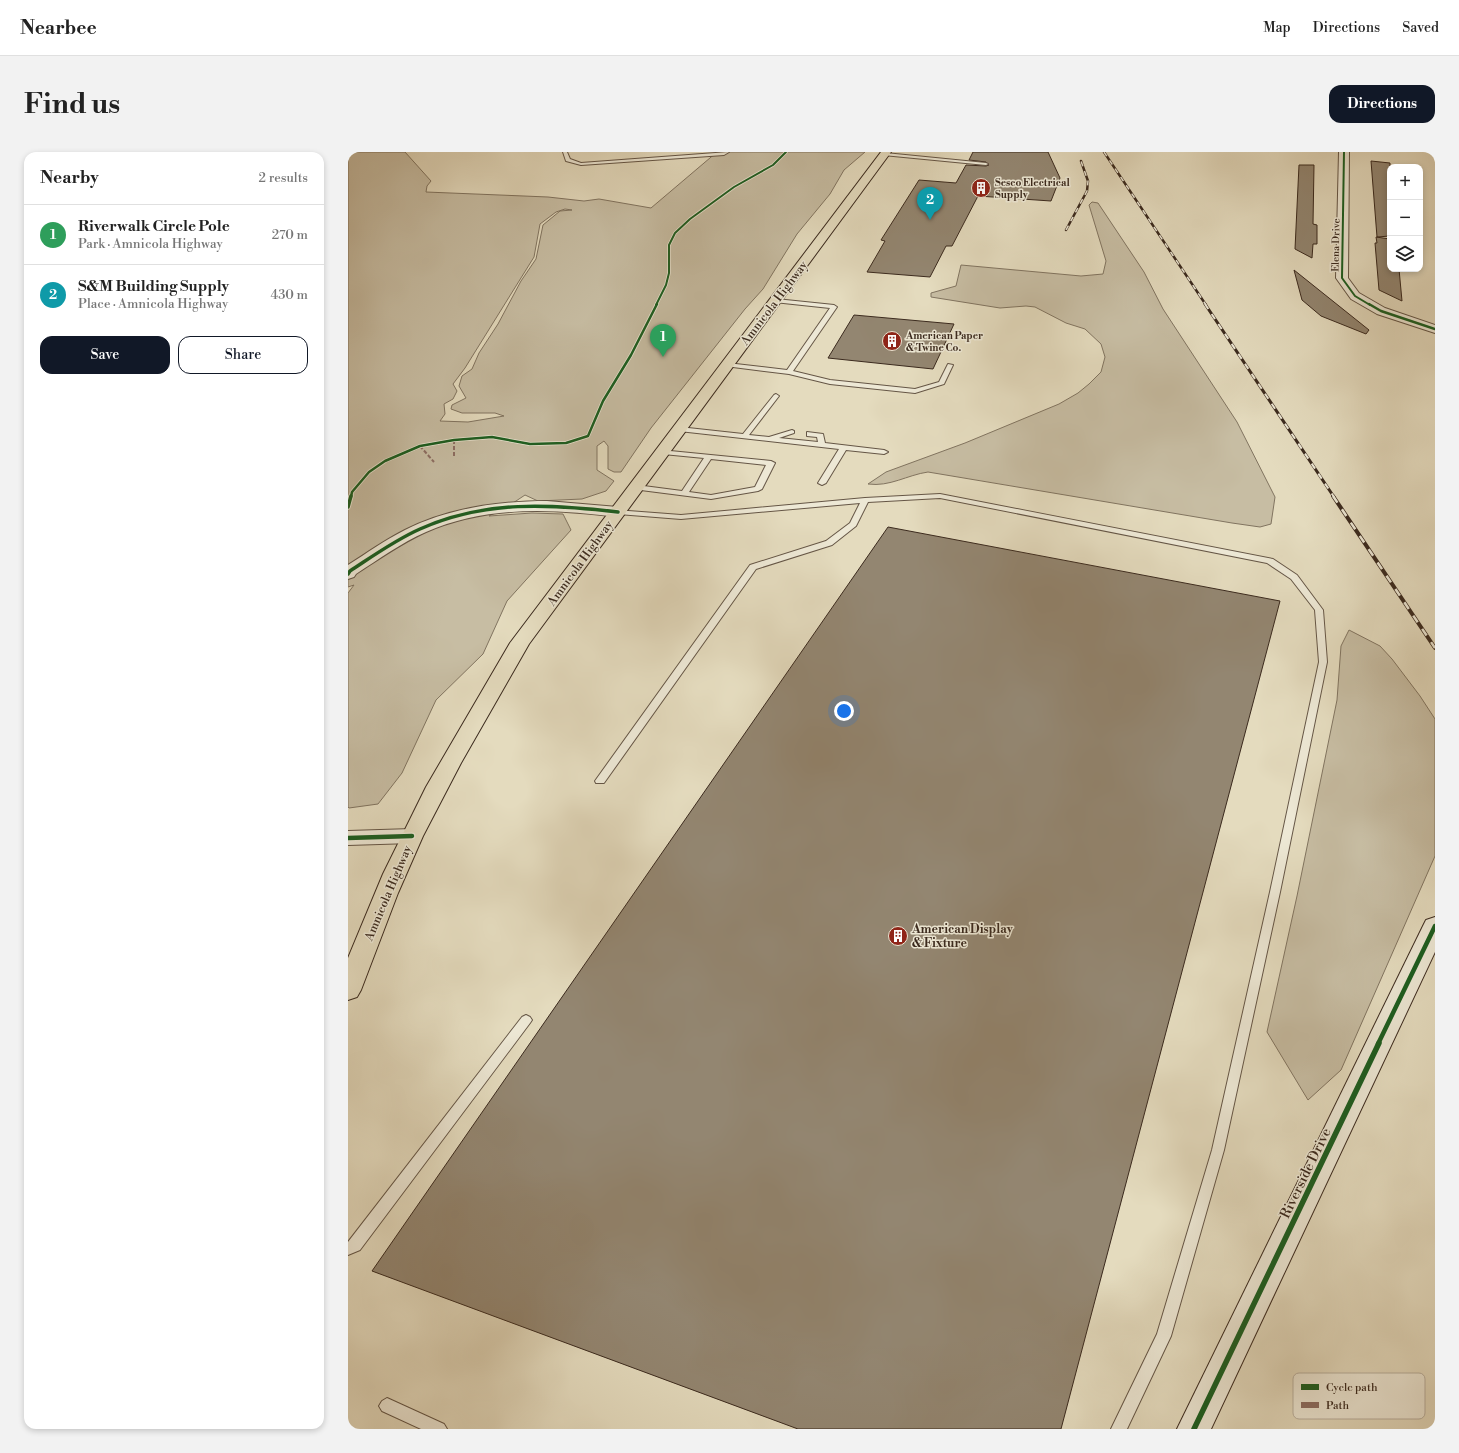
<!DOCTYPE html>
<meta charset="utf-8">
<style>
:root{--surface:#fff;--page:#f2f2f2;--text:#222;--muted:#767676;--line:#e0e0e0;--accent:#111827}
body{margin:0;font-family:"Libre Bodoni",serif;background:var(--page);color:var(--text)}
.controls{position:absolute;right:12px;top:12px;display:grid;overflow:hidden;border-radius:8px;box-shadow:0 2px 6px #0003}
.controls button{width:36px;height:36px;display:grid;place-items:center;padding:0;border:0;border-bottom:1px solid var(--line);background:var(--surface);color:var(--text);font:20px sans-serif}
.you{position:absolute;left:496px;top:559px;width:14px;height:14px;margin:-10px;border:3px solid #fff;border-radius:50%;background:#1a73e8;box-shadow:0 0 0 6px #1a73e833}
.badge{display:grid;place-items:center;width:26px;height:26px;border-radius:50%;background:var(--accent);color:#fff;font-size:13px;font-weight:700}
.pin{position:absolute;translate:-50% -33px;filter:drop-shadow(0 1px 2px #0008)}
.pin::after{content:'';position:absolute;top:21px;width:14px;height:12px;background:inherit;clip-path:polygon(0 0,100% 0,50% 100%)}
.list{margin:0;padding:0;list-style:none}
h2{display:flex;justify-content:space-between;align-items:center;height:52px;margin:0;padding:0 16px;font-size:17px}
h2 small{font-size:13px;font-weight:400;color:var(--muted)}
.list li{display:grid;grid-template-columns:26px 1fr auto;gap:12px;align-items:center;box-sizing:border-box;height:60px;padding:0 16px;border-top:1px solid var(--line)}
.list b{display:block;font-size:15px;white-space:nowrap}
.list p{margin:0;font-size:13px;white-space:nowrap;color:var(--muted)}
.list em{font-size:13px;font-style:normal;color:var(--muted)}
.actions{display:flex;gap:8px;padding:12px 16px}
.actions a{flex:1;padding:9px 0;border:1px solid var(--accent);border-radius:12px;text-align:center;font-size:14px;color:var(--accent)}
.actions .main{background:var(--accent);color:#fff}
.icon{flex:none;width:22px;height:22px;fill:none;stroke:currentColor;stroke-width:2;stroke-linecap:round;stroke-linejoin:round}
.map{position:relative;flex:none;width:1087px;height:1277px;overflow:hidden;border-radius:12px}
header{display:flex;align-items:center;gap:24px;box-sizing:border-box;height:56px;padding:0 20px;background:var(--surface);border-bottom:1px solid var(--line)}
header strong{font-size:19px}
nav{display:flex;gap:22px;margin-inline-start:auto;font-size:14px}
.intro{display:flex;align-items:center;justify-content:space-between;box-sizing:border-box;height:96px;padding:0 24px}
h1{margin:0;font-size:28px}
.button{padding:10px 18px;border-radius:12px;background:var(--accent);color:#fff;font-size:14px;font-weight:700}
main{display:flex;gap:24px;padding:0 24px}
aside{flex:1;background:var(--surface);border-radius:12px;box-shadow:0 2px 6px #0003}
.map>svg:first-child{display:block}
.green{fill:#c7bda3;stroke:#817460;fill-rule:evenodd}
.building{fill:#938671;stroke:#3b2a1e}
.lines{fill:none;stroke-linecap:round;stroke-linejoin:round}
.lane-casing{stroke:#655646;stroke-width:2}
.street-casing{stroke:#655646;stroke-width:2}
.secondary-casing{stroke:#3b2a1e;stroke-width:2}
.primary-casing{stroke:#3b2a1e;stroke-width:2}
.lane{fill:#ede8d5;fill-rule:evenodd}
.street{fill:#ede8d5;fill-rule:evenodd}
.secondary{fill:#ede8d5;fill-rule:evenodd}
.primary{fill:#e4dbbe;fill-rule:evenodd}
.rail-far2-casing{stroke:#3b2a1e;stroke-width:2.5}
.rail-far1-casing{stroke:#3b2a1e;stroke-width:3}
.rail-casing{stroke:#3b2a1e;stroke-width:4}
.rail-far2{stroke:#ede8d5;stroke-width:1.5;stroke-dasharray:5;stroke-linecap:butt}
.rail-far1{stroke:#ede8d5;stroke-width:2;stroke-dasharray:6;stroke-linecap:butt}
.rail{stroke:#ede8d5;stroke-width:2.5;stroke-dasharray:8;stroke-linecap:butt}
.quiet{stroke:#8d6e63;stroke-width:2;stroke-dasharray:4 2;stroke-linecap:butt}
.cycleway-far4-casing{stroke:#ede8d5;stroke-width:3.5}
.cycleway-far3-casing{stroke:#ede8d5;stroke-width:4}
.cycleway-far2-casing{stroke:#ede8d5;stroke-width:5.5}
.cycleway-far1-casing{stroke:#ede8d5;stroke-width:7}
.cycleway-casing{stroke:#ede8d5;stroke-width:8}
.cycleway-far4{stroke:#1b5e20;stroke-width:2}
.cycleway-far3{stroke:#1b5e20;stroke-width:2.5}
.cycleway-far2{stroke:#1b5e20;stroke-width:3.5}
.cycleway-far1{stroke:#1b5e20;stroke-width:4.5}
.cycleway{stroke:#1b5e20;stroke-width:5.5}
.labels{text-anchor:middle;stroke-width:3;stroke-linejoin:round;paint-order:stroke}
.far-poi-label{font-size:10px;font-weight:bold;fill:#3b2a1e;stroke:#ede8d5;text-anchor:start}
.far-street-label{font-size:10px;fill:#3b2a1e;stroke:#ede8d5}
.street-label{font-size:12px;fill:#3b2a1e;stroke:#ede8d5}
.poi-label{font-size:12px;font-weight:bold;fill:#3b2a1e;stroke:#ede8d5;text-anchor:start}
.near-street-label{font-size:14px;fill:#3b2a1e;stroke:#ede8d5}
.key{fill:#ede8d5;stroke:#b8af9e;stroke-width:1}
.key-label{font-size:11px;fill:#3b2a1e}
</style>
<header>
<strong>Nearbee</strong>
<nav><a>Map</a><a>Directions</a><a>Saved</a></nav>
</header>
<div class="intro"><h1>Find us</h1><a class="button">Directions</a></div>
<main>
<aside>
<h2>Nearby<small>2 results</small></h2>
<ul class="list">
<li><span class="badge" style="background:#2e9e5b">1</span><div><b>Riverwalk Circle Pole</b><p>Park · Amnicola Highway</p></div><em>270 m</em></li>
<li><span class="badge" style="background:#0f9aa8">2</span><div><b>S&amp;M Building Supply</b><p>Place · Amnicola Highway</p></div><em>430 m</em></li>
</ul>
<div class="actions"><a class="main">Save</a><a>Share</a></div>
</aside>
<div class="map">
<svg width="1087" height="1277" viewBox="0 0 1087 1277">
<rect width="100%" height="100%" fill="#e4dbbe"/>
<filter id="stains"><feTurbulence type="fractalNoise" baseFrequency=".005" numOctaves="4"/><feColorMatrix values="0 0 0 0 .2 0 0 0 0 .09 0 0 0 0 .02 0 0 0 .5 -.17"/></filter>
<radialGradient id="worn" r=".72"><stop offset=".6" stop-color="#630" stop-opacity="0"/><stop offset="1" stop-color="#630" stop-opacity=".3"/></radialGradient>
<path class="green" d="M0,0H57L83,29L79,34L78,40L200,45L236,49L251,47L303,56L369,0H517L496,18L482,42L449,82L415,137L397,157L303,276L273,320H266L260,317V294L256,289L249,294V318L266,329L258,339L234,347L190,349L177,343L159,355L141,364L184,361L215,362L223,378L159,449L135,502L88,548L54,621L30,652L1,656L0,655V441L6,433L0,435ZM217,57L224,58L212,59L195,73L188,107L173,129L150,172L131,201L124,217L114,224L111,234L118,246L104,253L103,257L114,261H147L156,264L120,270L92,269L97,262L96,252L105,247L109,239L105,232L117,216L186,105L192,72L208,60Z
M744,50L750,51L796,120L815,157L889,270L927,345L923,372L912,375L884,371L580,320C559,323 542,335 520,332L538,320L617,291L711,252L730,241L741,232L753,220L757,205L753,192L737,177L718,171L687,155L678,154L652,156L583,145V141L608,134L613,113L733,124L755,122L758,109L741,53Z
M1001,478L1032,494L1044,507L1072,544L1087,567V704L993,918L960,948L919,880L949,744L989,548L993,494Z"/>
<path class="building" d="M625,0H700L712,26L703,49L630,44L604,94H598L582,125L519,120L537,89L533,88L571,28L608,31L618,13L638,14L641,13L638,10L621,8Z
M1023,9L1042,11V84L1029,85Z
M951,13H966L965,72L969,73V92H965L964,106L947,97Z
M1028,85L1042,87V117H1051L1054,149L1031,138L1027,91H1029Z
M946,118L1021,178L1018,182L973,164L954,148Z
M506,163L606,172L585,217L480,206Z
M540,375L932,449L713,1277H450L24,1119Z"/>
<g class="lines">
<defs>
<path id="lane" d="M215,0H219L222,7L233,11L381,0L376,3L233,13L218,9Z
M537,1L638,11L640,12L638,13L535,3Z
M428,147L486,153L489,155L445,219L482,228L567,237L591,230L600,212L605,213L596,232L567,241L482,232L441,222L377,214V212L379,211L439,218L482,156L426,150V148Z
M428,242L431,244L401,283L421,285L444,278L446,279V281L431,286L470,290L469,285L459,284V280L475,282L477,291L536,298L540,300L536,302L498,298L478,331L474,333L470,331L491,297L331,279L327,277L331,275L395,282L426,243Z
M312,298L423,309L427,311L414,337L410,339L363,347L285,337L284,335L288,333L334,339L356,306L315,302H312ZM363,307L418,313L407,335L363,343L341,340Z
M592,342L925,407L949,423L975,458L979,510L932,740L876,998L823,1184L779,1277H763L809,1182L864,998L922,740L971,510L967,458L943,427L919,411L592,346L520,350L508,374L484,393L408,417L256,631H248L247,629L402,413L478,389L502,371L512,351L333,367L270,362H267V358L333,363L517,346Z
M178,863L182,865L184,868L182,871L12,1098L0,1103V1090L174,865Z
M39,1246L96,1272L99,1277H73L34,1259L31,1254L34,1249Z"/>
<path id="street" d="M991,0H1001L1000,126L1011,141L1037,156L1087,173V181L1029,162L1003,147L988,126Z
M199,349L270,355L275,357L278,360L275,363L270,365C205,357 140,353 78,380C53,391 31,407 8,422L6,425L0,427V413C19,401 37,388 57,378C100,356 152,349 199,349Z
M64,677L71,679L74,684L71,689L64,691L0,693V679Z"/>
<path id="secondary" d="M1087,765V800L863,1277H829L1075,774L1078,768Z"/>
<path id="primary" d="M533,0H543L181,492L113,611L75,684L50,741L13,838L9,845L0,848V806L35,722L78,635L162,491Z"/>
</defs>
<use href="#lane" class="lane-casing"/>
<use href="#street" class="street-casing"/>
<use href="#secondary" class="secondary-casing"/>
<use href="#primary" class="primary-casing"/>
<use href="#lane" class="lane"/>
<use href="#street" class="street"/>
<use href="#secondary" class="secondary"/>
<use href="#primary" class="primary"/>
<defs>
<path id="rail-far2" d="M756,0L858,153
M718,78L739,39L740,29L733,9"/>
<path id="rail-far1" d="M857,152L986,345"/>
<path id="rail" d="M985,344L1087,496"/>
</defs>
<use href="#rail-far2" class="rail-far2-casing"/>
<use href="#rail-far1" class="rail-far1-casing"/>
<use href="#rail" class="rail-casing"/>
<use href="#rail-far2" class="rail-far2"/>
<use href="#rail-far1" class="rail-far1"/>
<use href="#rail" class="rail"/>
<path class="quiet" d="M106,288V305
M72,294L86,310"/>
<defs>
<path id="cycleway-far4" d="M996,0L994,126L1007,144L1022,153
M308,153L318,133L321,121V93L327,81L342,67L386,35L425,13L438,0"/>
<path id="cycleway-far3" d="M1021,152L1033,159L1087,177
M3,345L4,340L21,320L37,309L72,294L106,288L144,285L182,292L218,291L240,284L255,249L283,203L309,152"/>
<path id="cycleway-far2" d="M0,355L3,344
M0,422L2,419C25,404 47,388 72,377C137,348 202,352 270,360"/>
<path id="cycleway-far1" d="M0,686L64,684
M1030,892L1087,774"/>
<path id="cycleway" d="M846,1277L1031,891"/>
</defs>
<use href="#cycleway-far4" class="cycleway-far4-casing"/>
<use href="#cycleway-far3" class="cycleway-far3-casing"/>
<use href="#cycleway-far2" class="cycleway-far2-casing"/>
<use href="#cycleway-far1" class="cycleway-far1-casing"/>
<use href="#cycleway" class="cycleway-casing"/>
<use href="#cycleway-far4" class="cycleway-far4"/>
<use href="#cycleway-far3" class="cycleway-far3"/>
<use href="#cycleway-far2" class="cycleway-far2"/>
<use href="#cycleway-far1" class="cycleway-far1"/>
<use href="#cycleway" class="cycleway"/>
</g>
<defs>
<symbol id="building-disc" viewBox="-11 -11 22 22"><circle r="9.5" fill="#8f2418" stroke="#ede8d5"/><path d="M-4-6H4V6H1V3H-1V6H-4ZM-2.5-4.3h1.7v1.8h-1.7ZM.8-4.3h1.7v1.8H.8ZM-2.5-1h1.7V.8h-1.7ZM.8-1h1.7V.8H.8Z" fill="#fff"/></symbol>
</defs>
<g fill-rule="evenodd">
<use href="#building-disc" x="622" y="25" width="22" height="22"/>
<use href="#building-disc" x="533" y="178" width="22" height="22"/>
<use href="#building-disc" x="539" y="773" width="22" height="22"/>
</g>
<g class="labels">
<g class="far-poi-label">
<text x="647" y="34">Sesco Electrical<tspan x="647" dy="12">Supply</tspan></text>
<text x="558" y="187">American Paper<tspan x="558" dy="12">&amp; Twine Co.</tspan></text>
</g>
<g class="far-street-label">
<text transform="translate(987 93) rotate(-89)" y="4">Elena Drive</text>
</g>
<g class="street-label">
<text transform="translate(426 151) rotate(-53)" y="4">Amnicola Highway</text>
<text transform="translate(232 411) rotate(-54)" y="4">Amnicola Highway</text>
<text transform="translate(40 741) rotate(-67)" y="4">Amnicola Highway</text>
</g>
<g class="poi-label">
<text x="564" y="781">American Display<tspan x="564" dy="14">&amp; Fixture</tspan></text>
</g>
<g class="near-street-label">
<text transform="translate(957 1021) rotate(-64)" y="5">Riverside Drive</text>
</g>
</g>
<rect x="945" y="1221" width="132" height="46" rx="6" class="key"/>
<rect x="953" y="1232" width="18" height="6" fill="#1b5e20"/>
<rect x="953" y="1250" width="18" height="6" fill="#8d6e63"/>
<g class="key-label">
<text x="978" y="1239">Cycle path</text>
<text x="978" y="1257">Path</text>
</g>
<rect width="100%" height="100%" filter="url(#stains)"/>
<rect width="100%" height="100%" fill="url(#worn)"/>
</svg>
<div class="controls">
<button>+</button>
<button>−</button>
<button><svg class="icon" aria-label="layers" viewBox="0 0 24 24"><path d="M12 4l9 5-9 5-9-5zM3 14l9 5 9-5"/></svg></button>
</div>
<div class="you"></div>
<div class="pin badge" style="left:315px;top:205px;background:#2e9e5b">1</div>
<div class="pin badge" style="left:582px;top:68px;background:#0f9aa8">2</div>
</div>
</main>
